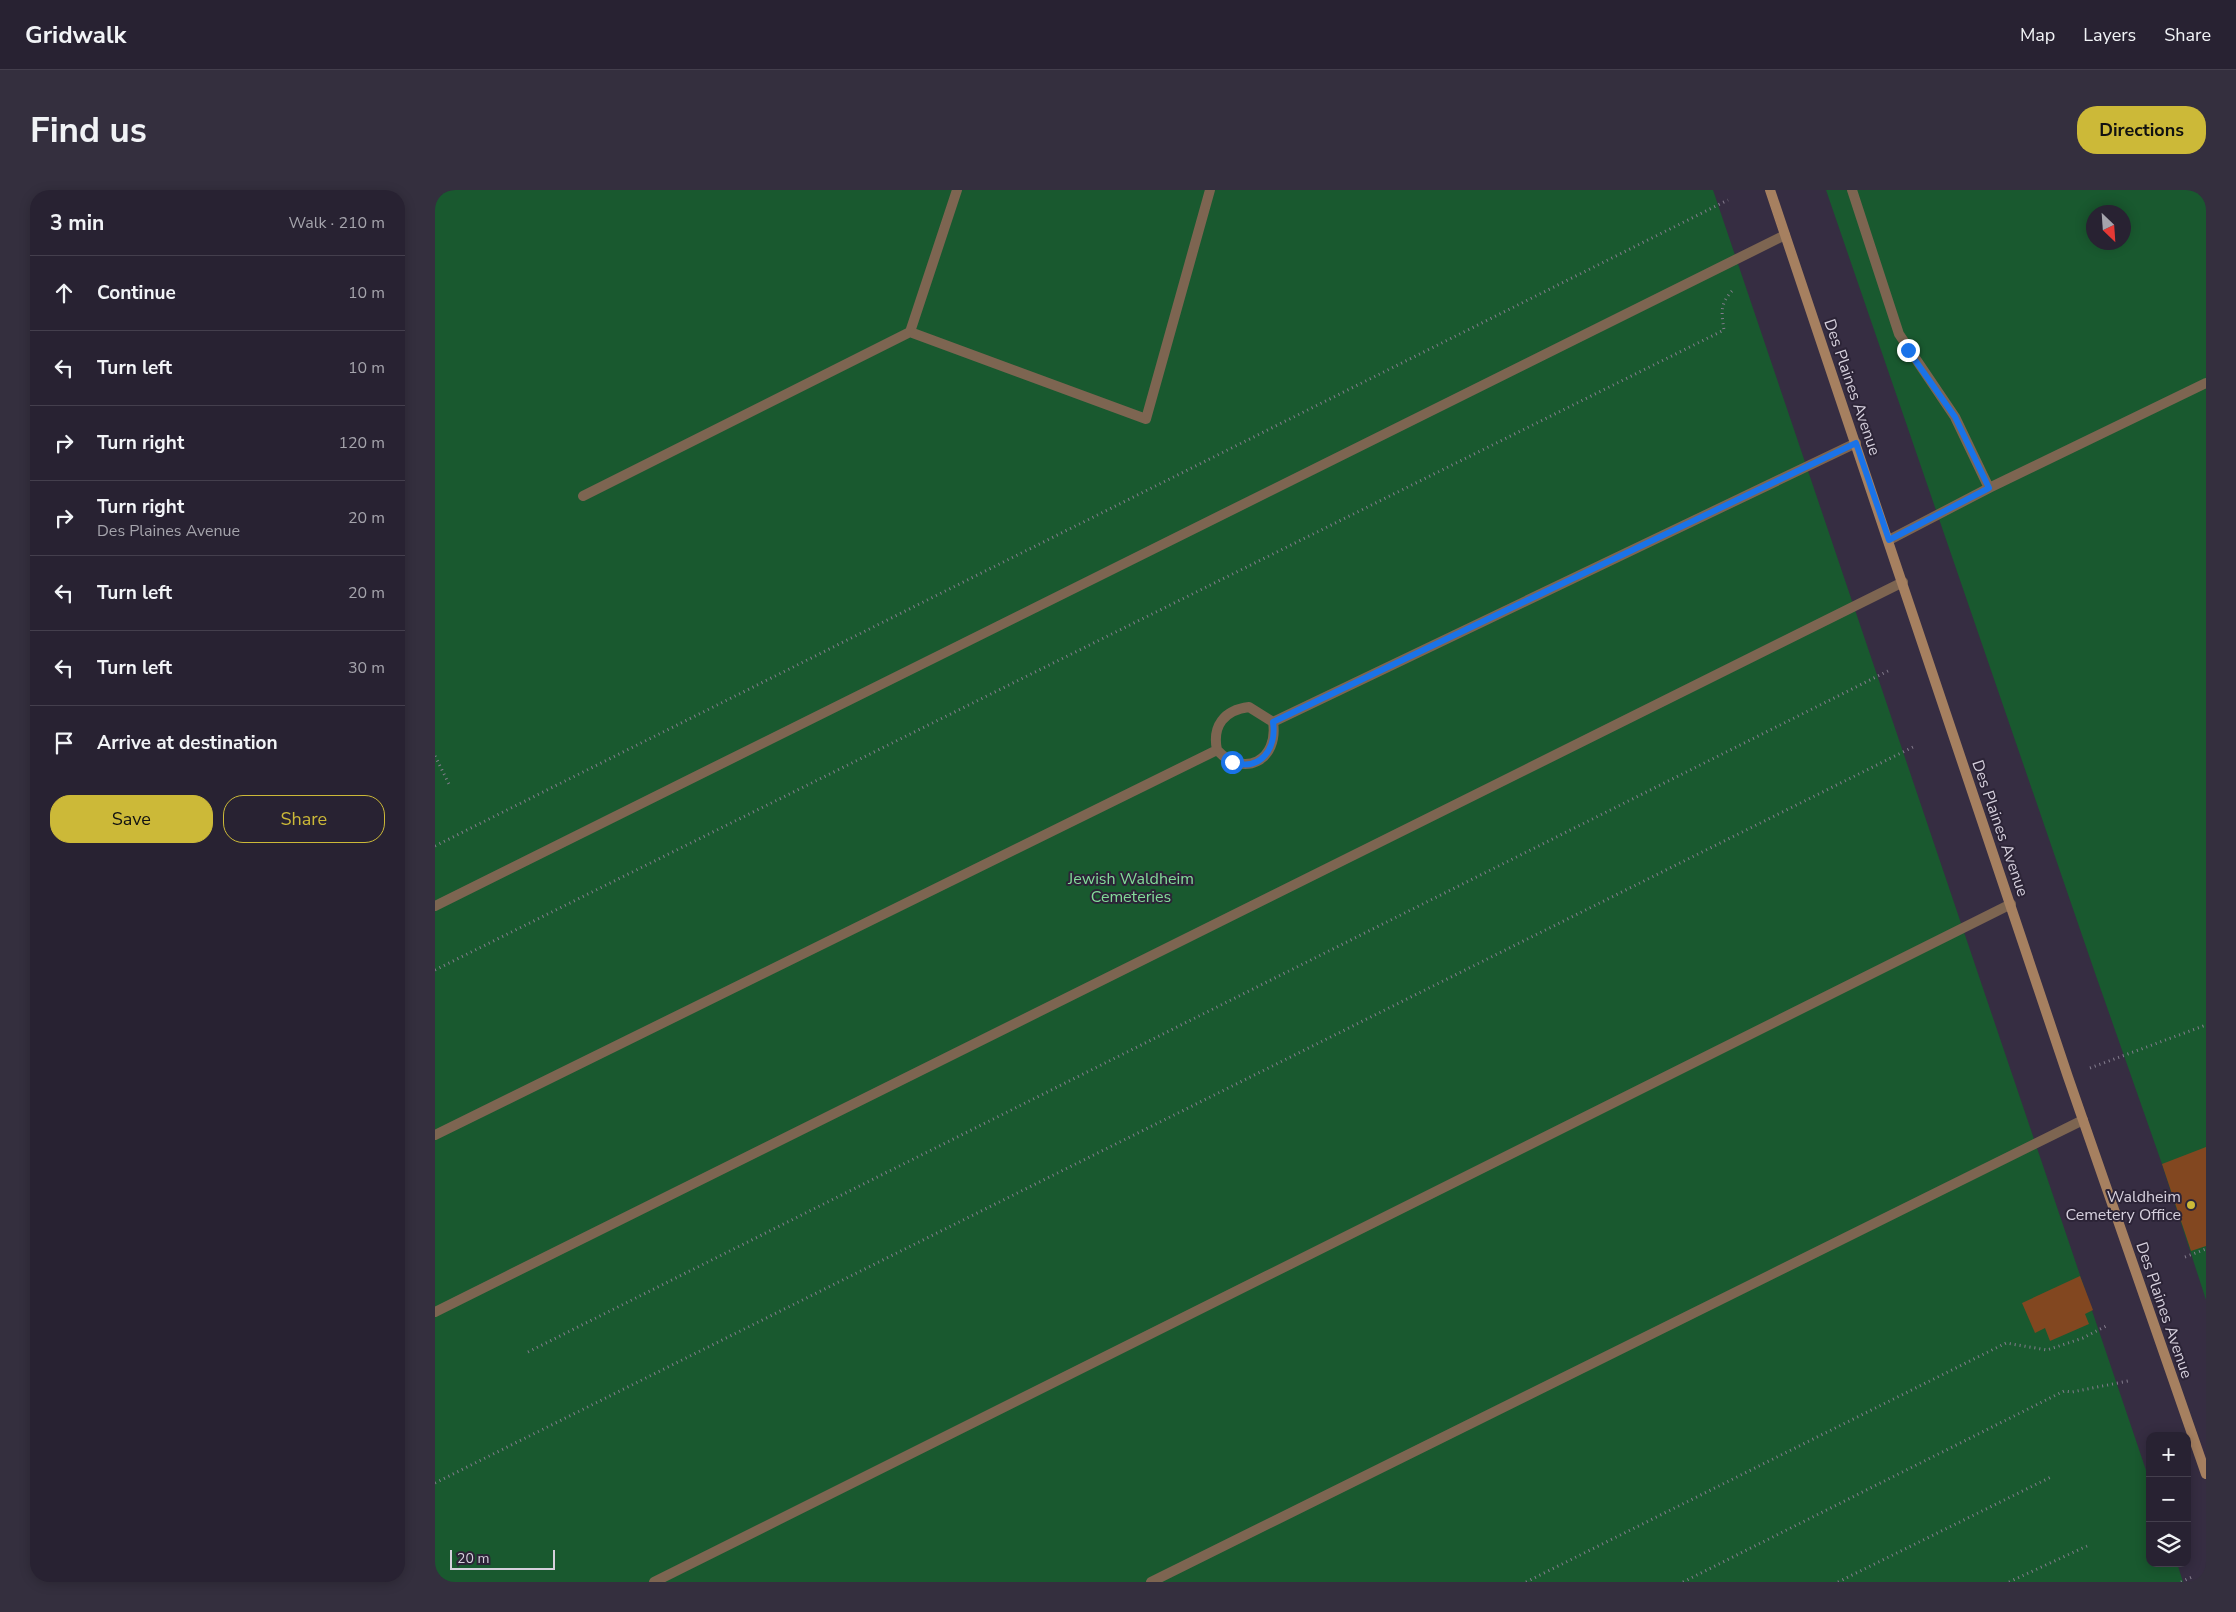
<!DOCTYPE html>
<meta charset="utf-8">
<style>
:root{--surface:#282232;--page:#342f3e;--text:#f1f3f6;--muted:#a5a4ac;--line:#443f4d;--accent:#ccb938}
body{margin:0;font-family:"Nunito Sans",sans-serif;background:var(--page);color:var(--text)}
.controls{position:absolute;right:15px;bottom:15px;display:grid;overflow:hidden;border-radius:10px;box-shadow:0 2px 12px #0003}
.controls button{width:45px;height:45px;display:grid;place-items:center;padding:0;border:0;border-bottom:1px solid var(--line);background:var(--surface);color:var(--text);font:25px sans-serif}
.compass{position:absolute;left:1651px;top:15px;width:45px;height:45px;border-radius:50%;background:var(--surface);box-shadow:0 2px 12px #0003;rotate:155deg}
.scale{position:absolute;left:15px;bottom:12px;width:105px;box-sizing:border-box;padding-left:5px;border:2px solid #d6d0dd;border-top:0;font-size:14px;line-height:18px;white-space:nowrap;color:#d6d0dd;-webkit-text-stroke:4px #2c2437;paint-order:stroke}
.stop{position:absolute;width:15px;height:15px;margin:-11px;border:4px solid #1a73e8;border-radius:50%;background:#fff}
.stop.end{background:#1a73e8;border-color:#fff;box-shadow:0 1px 5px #0008}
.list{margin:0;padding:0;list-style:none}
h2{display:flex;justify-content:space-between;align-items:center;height:65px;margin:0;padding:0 20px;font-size:21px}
h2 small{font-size:16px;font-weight:400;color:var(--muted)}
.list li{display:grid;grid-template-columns:32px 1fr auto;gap:15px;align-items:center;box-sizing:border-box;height:75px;padding:0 20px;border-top:1px solid var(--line)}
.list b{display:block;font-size:19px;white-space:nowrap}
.list p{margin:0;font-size:16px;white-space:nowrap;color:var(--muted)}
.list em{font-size:16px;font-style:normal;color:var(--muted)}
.actions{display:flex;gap:10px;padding:15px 20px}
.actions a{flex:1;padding:11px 0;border:1px solid var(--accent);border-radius:20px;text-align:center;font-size:18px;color:var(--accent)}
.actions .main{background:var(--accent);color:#111}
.icon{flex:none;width:28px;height:28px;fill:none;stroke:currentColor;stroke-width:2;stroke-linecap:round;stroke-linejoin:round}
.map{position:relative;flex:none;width:1771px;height:1392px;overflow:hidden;border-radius:20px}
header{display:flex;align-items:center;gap:30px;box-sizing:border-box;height:70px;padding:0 25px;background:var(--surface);border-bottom:1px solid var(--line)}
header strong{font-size:24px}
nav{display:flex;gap:28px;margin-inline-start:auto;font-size:18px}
.intro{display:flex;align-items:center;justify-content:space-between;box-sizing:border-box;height:120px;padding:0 30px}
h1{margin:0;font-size:35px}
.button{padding:12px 22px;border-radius:20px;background:var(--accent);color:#111;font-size:18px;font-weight:700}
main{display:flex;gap:30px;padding:0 30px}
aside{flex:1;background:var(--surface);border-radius:20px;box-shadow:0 2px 12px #0003}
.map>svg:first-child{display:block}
.green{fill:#19592f;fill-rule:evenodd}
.building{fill:#824720}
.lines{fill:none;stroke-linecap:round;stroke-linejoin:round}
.path{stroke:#847d8e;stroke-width:3;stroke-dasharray:1 4;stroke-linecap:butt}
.service{stroke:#7d6551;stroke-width:10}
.secondary{stroke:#a68060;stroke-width:10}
.route{stroke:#1a73e8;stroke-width:6}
.poi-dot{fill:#ccb938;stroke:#2c2437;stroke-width:2}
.labels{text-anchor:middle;stroke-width:4;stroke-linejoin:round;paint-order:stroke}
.street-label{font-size:16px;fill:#d6d0dd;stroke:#2c2437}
.park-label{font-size:16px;fill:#83db9a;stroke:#2c2437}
.poi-label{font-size:16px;fill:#d6d0dd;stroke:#2c2437;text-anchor:end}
</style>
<header>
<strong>Gridwalk</strong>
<nav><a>Map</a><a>Layers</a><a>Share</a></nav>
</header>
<div class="intro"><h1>Find us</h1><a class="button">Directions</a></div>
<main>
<aside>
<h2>3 min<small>Walk · 210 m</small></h2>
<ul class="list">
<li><svg class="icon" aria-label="ahead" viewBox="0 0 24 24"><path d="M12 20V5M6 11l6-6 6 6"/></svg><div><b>Continue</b></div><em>10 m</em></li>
<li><svg class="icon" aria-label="left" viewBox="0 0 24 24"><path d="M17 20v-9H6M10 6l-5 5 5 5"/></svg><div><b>Turn left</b></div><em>10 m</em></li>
<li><svg class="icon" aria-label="right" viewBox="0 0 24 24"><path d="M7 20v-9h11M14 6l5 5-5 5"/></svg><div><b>Turn right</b></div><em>120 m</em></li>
<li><svg class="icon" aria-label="right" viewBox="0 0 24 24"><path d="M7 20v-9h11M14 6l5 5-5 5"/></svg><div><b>Turn right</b><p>Des Plaines Avenue</p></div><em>20 m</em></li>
<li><svg class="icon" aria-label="left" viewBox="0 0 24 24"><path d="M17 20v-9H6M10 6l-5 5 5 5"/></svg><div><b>Turn left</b></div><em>20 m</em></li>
<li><svg class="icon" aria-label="left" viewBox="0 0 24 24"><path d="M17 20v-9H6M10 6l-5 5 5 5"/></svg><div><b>Turn left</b></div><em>30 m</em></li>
<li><svg class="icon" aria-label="arrive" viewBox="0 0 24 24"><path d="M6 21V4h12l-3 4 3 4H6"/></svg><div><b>Arrive at destination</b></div></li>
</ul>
<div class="actions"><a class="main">Save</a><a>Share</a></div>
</aside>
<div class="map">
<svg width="1771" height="1392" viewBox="0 0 1771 1392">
<rect width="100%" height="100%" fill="#362d42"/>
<path class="green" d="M0,0H1278L1715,1292V1373H1742L1748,1392H0Z
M1391,0H1771V1110L1727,974L1660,783ZM1658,22H1688V52H1658Z"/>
<path class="building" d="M1771,957V1056L1756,1061L1727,974Z
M1645,1086L1658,1120L1650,1124L1654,1134L1615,1151L1610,1138L1600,1143L1587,1113Z"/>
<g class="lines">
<path class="path" d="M0,566L15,596
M0,656L1293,10
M0,780L1289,140C1286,121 1285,113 1299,99
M1655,878L1771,835
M1750,1067L1771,1059
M93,1162L1453,481
M0,1293L1478,557
M1091,1392L1571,1153L1612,1160L1648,1148L1673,1135
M1248,1392L1629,1201L1637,1202L1693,1191
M1403,1392L1618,1286
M1574,1392L1652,1356
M1746,1392L1759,1386"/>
<path class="service" d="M1417,0L1464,144L1520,227L1554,298
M475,142L711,229L775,0
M148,306L475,142L522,0
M1454,350L1554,298L1771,193
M782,560C809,589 844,570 838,532
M0,716L1350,45
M0,945L782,560C777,536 789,520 814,517L838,532L1421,253
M0,1122L1468,392
M219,1392L1576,714
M716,1392L1648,930"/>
<path class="secondary" d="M1335,0L1633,887L1771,1284"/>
</g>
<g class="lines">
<path class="route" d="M797,572C826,582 842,558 838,532L1421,253L1454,350L1554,298L1520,227L1473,160"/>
</g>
<circle class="poi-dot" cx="1756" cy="1015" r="5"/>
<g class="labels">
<g class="street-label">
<text transform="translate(1418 197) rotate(71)" y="6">Des Plaines Avenue</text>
<text transform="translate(1566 638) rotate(71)" y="6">Des Plaines Avenue</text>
<text transform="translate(1730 1120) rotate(71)" y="6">Des Plaines Avenue</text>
</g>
<g class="park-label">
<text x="696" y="694">Jewish Waldheim<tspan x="696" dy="18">Cemeteries</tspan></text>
</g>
<g class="poi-label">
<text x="1746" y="1012">Waldheim<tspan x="1746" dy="18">Cemetery Office</tspan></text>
</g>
</g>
</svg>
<div class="controls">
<button>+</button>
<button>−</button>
<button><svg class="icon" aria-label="layers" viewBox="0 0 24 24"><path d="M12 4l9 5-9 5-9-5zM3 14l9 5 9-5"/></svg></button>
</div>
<svg class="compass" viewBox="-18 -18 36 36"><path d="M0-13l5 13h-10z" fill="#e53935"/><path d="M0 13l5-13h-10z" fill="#a5a4ac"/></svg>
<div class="scale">20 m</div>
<div class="stop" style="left:797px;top:572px"></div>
<div class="stop end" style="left:1473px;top:160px"></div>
</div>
</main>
